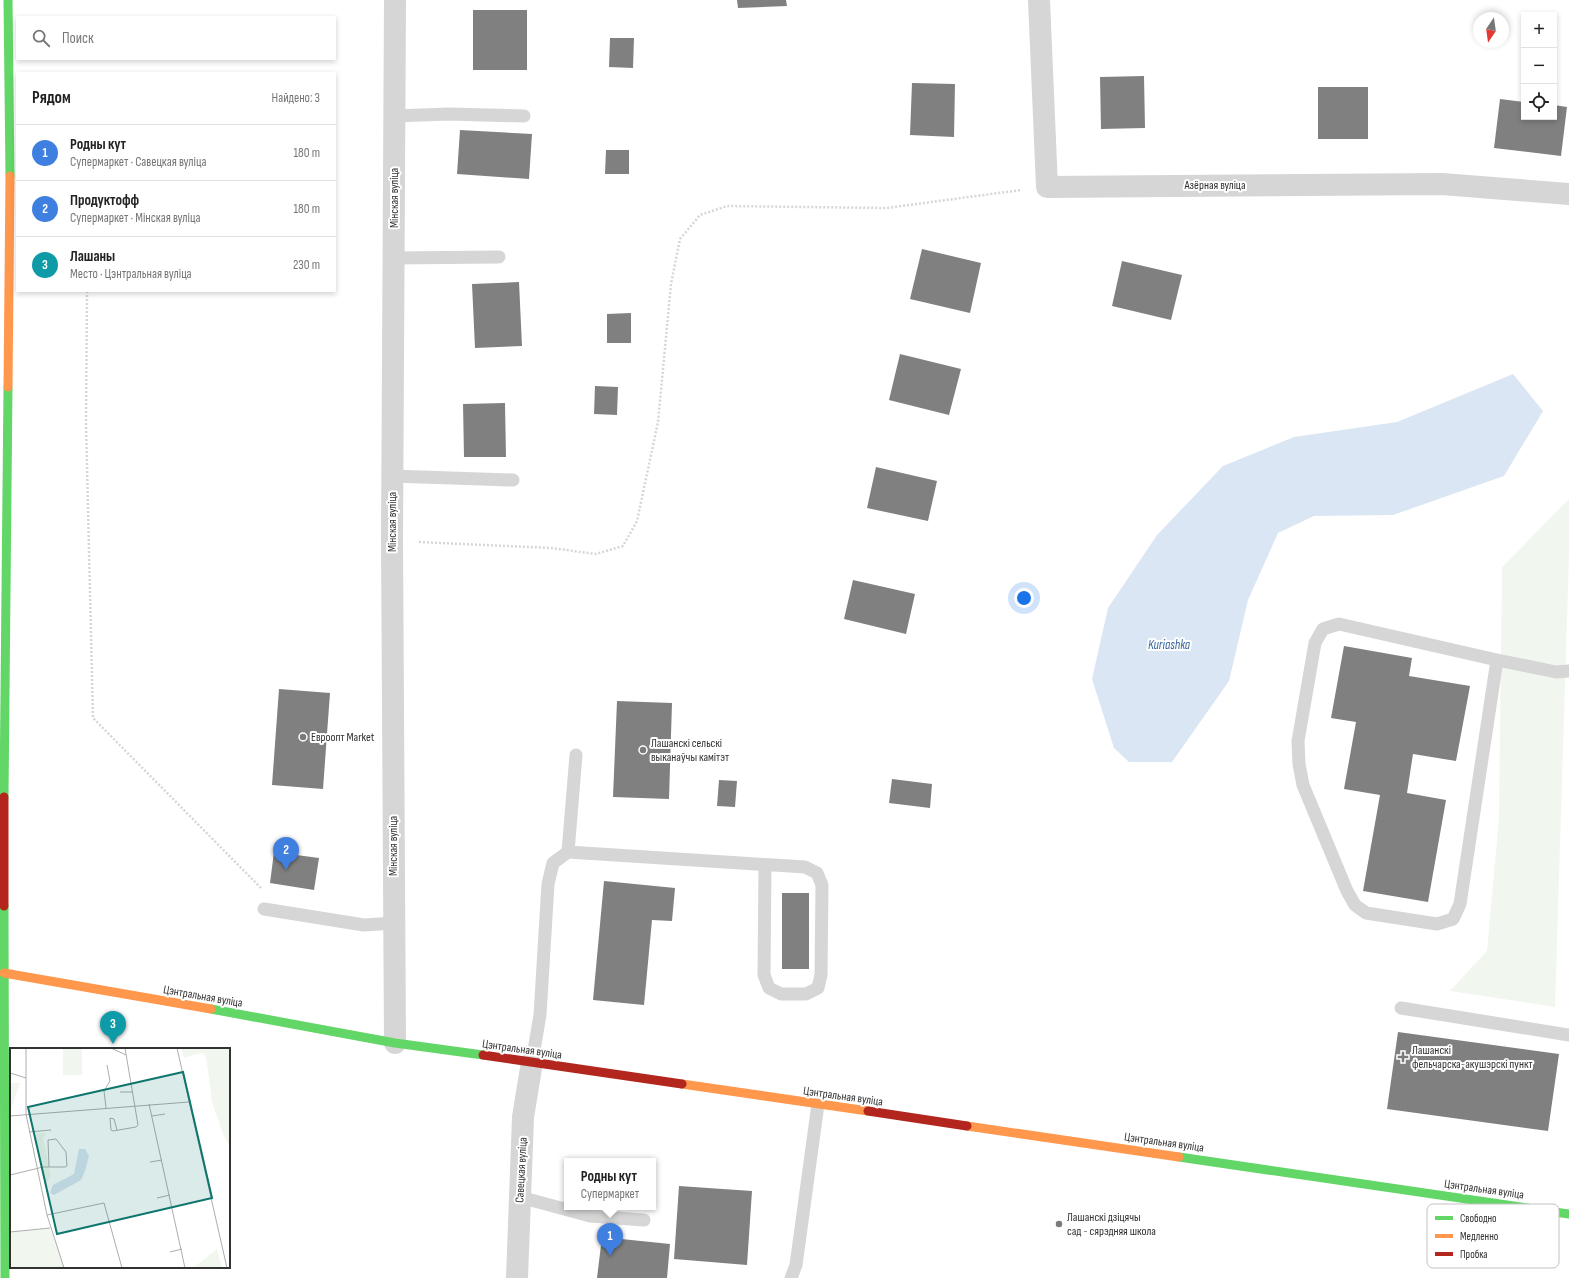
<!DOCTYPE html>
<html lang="ru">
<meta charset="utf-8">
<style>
:root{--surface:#fff;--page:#f2f2f2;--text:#222;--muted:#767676;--line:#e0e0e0;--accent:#7a7a7a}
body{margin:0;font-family:"Sofia Sans Condensed",sans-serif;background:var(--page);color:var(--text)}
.controls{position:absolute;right:12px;top:12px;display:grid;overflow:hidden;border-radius:0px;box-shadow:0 2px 6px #0003}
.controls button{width:36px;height:36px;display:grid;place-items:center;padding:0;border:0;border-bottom:1px solid var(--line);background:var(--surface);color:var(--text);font:20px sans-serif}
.compass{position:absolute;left:1473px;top:12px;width:36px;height:36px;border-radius:50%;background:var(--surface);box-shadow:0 2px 6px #0003;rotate:193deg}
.you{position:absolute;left:1024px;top:598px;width:14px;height:14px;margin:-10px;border:3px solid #fff;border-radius:50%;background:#1a73e8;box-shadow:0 0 0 6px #1a73e833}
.badge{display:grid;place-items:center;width:26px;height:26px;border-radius:50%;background:var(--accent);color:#fff;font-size:13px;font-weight:700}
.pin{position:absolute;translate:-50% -33px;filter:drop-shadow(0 1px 2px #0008)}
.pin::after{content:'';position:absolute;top:21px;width:14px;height:12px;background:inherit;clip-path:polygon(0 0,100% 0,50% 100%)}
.popup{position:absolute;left:564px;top:1158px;width:92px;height:52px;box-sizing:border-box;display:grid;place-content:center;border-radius:0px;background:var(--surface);filter:drop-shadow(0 1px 3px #0005);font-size:13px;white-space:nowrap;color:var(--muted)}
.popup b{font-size:15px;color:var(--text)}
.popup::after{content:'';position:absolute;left:50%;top:100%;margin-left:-8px;border:8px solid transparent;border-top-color:var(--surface)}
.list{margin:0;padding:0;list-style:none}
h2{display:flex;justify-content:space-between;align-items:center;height:52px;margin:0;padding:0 16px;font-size:17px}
h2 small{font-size:13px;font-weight:400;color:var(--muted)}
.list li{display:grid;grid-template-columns:26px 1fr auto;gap:12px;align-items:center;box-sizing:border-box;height:56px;padding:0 16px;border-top:1px solid var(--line)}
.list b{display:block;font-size:15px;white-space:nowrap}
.list p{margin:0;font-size:13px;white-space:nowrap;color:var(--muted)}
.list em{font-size:13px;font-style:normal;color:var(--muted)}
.icon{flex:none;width:22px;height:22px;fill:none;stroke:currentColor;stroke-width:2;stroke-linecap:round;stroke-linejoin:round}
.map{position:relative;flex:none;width:1569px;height:1278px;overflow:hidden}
.search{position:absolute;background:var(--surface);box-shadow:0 2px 6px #0003;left:16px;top:16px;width:320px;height:44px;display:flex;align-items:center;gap:10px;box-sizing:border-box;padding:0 14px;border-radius:0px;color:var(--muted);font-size:15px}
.panel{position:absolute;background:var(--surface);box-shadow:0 2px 6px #0003;left:16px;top:72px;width:320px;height:220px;border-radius:0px}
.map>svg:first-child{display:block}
.green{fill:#f1f7ee}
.water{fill:#dbe6f4}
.building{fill:#808080}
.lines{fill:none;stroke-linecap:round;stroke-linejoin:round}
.path{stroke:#d6d6d6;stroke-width:2.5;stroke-dasharray:2 2;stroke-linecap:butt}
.lane{stroke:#d6d6d6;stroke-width:13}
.street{stroke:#d6d6d6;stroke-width:22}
.fast{stroke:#63d668;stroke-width:9}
.slow{stroke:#ff974d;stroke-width:9}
.jam{stroke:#b3261e;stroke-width:9}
.poi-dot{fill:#7a7a7a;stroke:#fff;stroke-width:1.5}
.labels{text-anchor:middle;stroke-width:4;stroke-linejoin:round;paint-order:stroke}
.street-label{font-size:12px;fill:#323232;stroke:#fff}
.poi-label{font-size:12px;fill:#323232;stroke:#fff;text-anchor:start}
.water-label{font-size:13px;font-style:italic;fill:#37679d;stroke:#fff}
.inset-road{fill:none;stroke:#adadad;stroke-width:1}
.view{fill:#0f766e;fill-opacity:0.15;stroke:#0f766e;stroke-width:2}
.inset-edge{fill:none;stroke:#323232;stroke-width:2}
.key{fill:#fff;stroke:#c2c2c2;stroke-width:1}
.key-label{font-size:11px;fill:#323232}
</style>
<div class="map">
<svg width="1569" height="1278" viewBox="0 0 1569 1278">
<rect width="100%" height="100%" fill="#fff"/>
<path class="green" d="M1569,499V556L1555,1007L1450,991L1487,951L1499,817L1502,567Z"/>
<path class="water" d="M1513,374L1543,411L1504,476L1393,515L1314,516L1278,533L1248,600L1229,681L1172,762H1129L1114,748L1092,679L1108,608L1157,535L1223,466L1294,437L1397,422Z"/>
<path class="building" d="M737,0H786L787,6L738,8Z
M473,10H527V70H473Z
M610,38H634L633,68L609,67Z
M1144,76L1145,128L1101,129L1100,77Z
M912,83L955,84L954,137L910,135Z
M1318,87H1368V139H1318Z
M1500,99L1524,102V117H1554V105L1567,107L1561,156L1494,148Z
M460,130L532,134L529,179L457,174Z
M606,150H629V174H605Z
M922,249L981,263L970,313L910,299Z
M1122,261L1182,275L1171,320L1112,306Z
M519,282L522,346L475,348L472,284Z
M631,313V343H607V314Z
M900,354L961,369L949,415L889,400Z
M595,386L618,387L617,415L594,414Z
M505,403L506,457H464L463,404Z
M876,467L937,481L928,521L867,508Z
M853,580L915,594L906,634L844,619Z
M1344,646L1412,658L1409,676L1470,686L1456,761L1413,754L1407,793L1446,800L1428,902L1363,891L1380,795L1344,789L1356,722L1331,718Z
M279,689L330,693L323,789L272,785Z
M617,701L672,703L669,799L613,797Z
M892,779L932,784L930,808L889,803Z
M719,780L737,781L735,807L717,806Z
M274,852L319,858L314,890L270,883Z
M604,881L675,888L672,921L652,920L644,1005L593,1000Z
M782,893H809V969H782Z
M1398,1032L1559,1054L1548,1131L1387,1109Z
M679,1186L752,1191L747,1265L674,1259Z
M602,1237L670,1244L667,1278H597Z"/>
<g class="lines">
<path class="path" d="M87,291L86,424L93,718L261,888
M419,542L551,548L596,554L623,546L637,521L658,422L671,284L680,239L700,215L727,206L887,208L1021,190"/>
<path class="lane" d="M394,116L449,114L524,116
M393,258L499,257
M392,476L513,480
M1497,660L1460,904L1453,919L1437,924L1366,913L1355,905L1347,891L1303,785L1299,764L1298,741L1315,643L1323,629L1339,624L1497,660L1556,672L1569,671
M568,852L576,755
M264,909L364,925L394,923
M1401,1008L1569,1035
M532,1062L540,1015L548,884L553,863L568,852L805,867L817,873L822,885L821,975L818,988L806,994H781L769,988L764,975L765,865
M520,1197L590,1216L644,1220
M791,1278L796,1265L818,1104"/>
<path class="street" d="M395,0L392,540L395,1043
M1039,0L1047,187L1442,184L1569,194
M517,1278L523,1117L532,1062"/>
<path class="fast" d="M8,0L10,176
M4,797L8,387
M4,906L5,1278
M211,1009L395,1043L483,1055
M1179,1157L1569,1214"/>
<path class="slow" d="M8,387L10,176
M4,973L211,1009
M682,1084L868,1111
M967,1126L1179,1157"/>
<path class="jam" d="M4,797V906
M483,1055L682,1084
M868,1111L967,1126"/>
</g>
<g class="poi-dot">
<circle cx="303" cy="737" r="4"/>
<circle cx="643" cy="750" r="4"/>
<path d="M1401 1051h4v4h4v4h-4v4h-4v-4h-4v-4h4z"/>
<circle cx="1059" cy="1224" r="4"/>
</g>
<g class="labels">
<g class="street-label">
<text x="1215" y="189">Азёрная вуліца</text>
<text transform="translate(394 198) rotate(-90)" y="4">Мінская вуліца</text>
<text transform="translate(392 522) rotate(-90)" y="4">Мінская вуліца</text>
<text transform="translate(393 846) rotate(-90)" y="4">Мінская вуліца</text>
<text transform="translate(203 996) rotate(10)" y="4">Цэнтральная вуліца</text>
<text transform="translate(522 1049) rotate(8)" y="4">Цэнтральная вуліца</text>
<text transform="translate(843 1096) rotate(8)" y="4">Цэнтральная вуліца</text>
<text transform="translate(1164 1142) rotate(8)" y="4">Цэнтральная вуліца</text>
<text transform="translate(521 1170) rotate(-87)" y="4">Савецкая вуліца</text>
<text transform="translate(1484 1189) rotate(8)" y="4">Цэнтральная вуліца</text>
</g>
<g class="poi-label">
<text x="311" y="741">Евроопт Market</text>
<text x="651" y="747">Лашанскі сельскі<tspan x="651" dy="14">выканаўчы камітэт</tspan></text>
<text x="1412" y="1054">Лашанскі<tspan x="1412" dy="14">фельчарска-акушэрскі пункт</tspan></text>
<text x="1067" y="1221">Лашанскі дзіцячы<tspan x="1067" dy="14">сад - сярэдняя школа</tspan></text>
</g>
<g class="water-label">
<text x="1169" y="649">Kuriashka</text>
</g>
</g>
<g transform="translate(10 1048)">
<rect width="220" height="220" fill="#fff"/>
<path d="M53,0H72V27H53ZM171,0H220V99L213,86L202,54L196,8L191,5L174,10ZM0,35H10L0,64ZM36,85L33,90L41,128L35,137L25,86ZM40,180L54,220H0V184ZM207,201L212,220H183Z" fill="#f1f7ee"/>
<path d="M69,101H75L79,108L75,123L71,132L44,147L40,145L43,137L64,126Z" fill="#dbe6f4"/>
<path class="inset-road" d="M16,0V66L37,167L54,220M101,0L116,7M167,0L217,220M0,25L16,30M110,44H123M139,56L175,220M96,60L94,43L100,33L97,17M0,68L179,54M142,68L155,66M107,82L104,71L100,70L101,82L103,83L126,79L128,77L115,0M19,84L41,82M140,114L152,112M0,127L33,119H55L57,118L56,104L46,91L38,92L39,119M147,150L160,147M37,167L94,155L112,220M0,184L40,180M160,204L172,201"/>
<path class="view" d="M173,24L202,150L47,186L18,59Z"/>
<rect width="220" height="220" class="inset-edge"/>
</g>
<rect x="1427" y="1204" width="132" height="64" rx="6" class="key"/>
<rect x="1435" y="1216" width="18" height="4" fill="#63d668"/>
<rect x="1435" y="1234" width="18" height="4" fill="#ff974d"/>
<rect x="1435" y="1252" width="18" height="4" fill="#b3261e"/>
<g class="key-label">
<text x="1460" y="1222">Свободно</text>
<text x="1460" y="1240">Медленно</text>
<text x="1460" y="1258">Пробка</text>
</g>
</svg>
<div class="controls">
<button>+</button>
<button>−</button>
<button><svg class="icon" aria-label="locate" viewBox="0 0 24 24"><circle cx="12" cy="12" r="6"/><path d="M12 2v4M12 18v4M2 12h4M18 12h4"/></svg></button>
</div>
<svg class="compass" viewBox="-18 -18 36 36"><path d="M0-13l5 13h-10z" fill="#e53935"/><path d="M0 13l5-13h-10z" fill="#767676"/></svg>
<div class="you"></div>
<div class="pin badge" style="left:610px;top:1256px;background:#3f7fe0">1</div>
<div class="popup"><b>Родны кут</b>Супермаркет</div>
<div class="pin badge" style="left:286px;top:870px;background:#3f7fe0">2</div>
<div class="pin badge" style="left:113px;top:1044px;background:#0f9aa8">3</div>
<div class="search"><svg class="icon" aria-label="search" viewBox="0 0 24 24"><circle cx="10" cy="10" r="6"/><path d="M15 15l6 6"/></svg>Поиск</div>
<section class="panel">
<h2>Рядом<small>Найдено: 3</small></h2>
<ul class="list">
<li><span class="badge" style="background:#3f7fe0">1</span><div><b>Родны кут</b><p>Супермаркет · Савецкая вуліца</p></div><em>180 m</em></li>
<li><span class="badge" style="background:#3f7fe0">2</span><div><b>Продуктофф</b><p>Супермаркет · Мінская вуліца</p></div><em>180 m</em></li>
<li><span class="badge" style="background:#0f9aa8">3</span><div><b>Лашаны</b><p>Место · Цэнтральная вуліца</p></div><em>230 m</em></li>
</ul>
</section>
</div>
